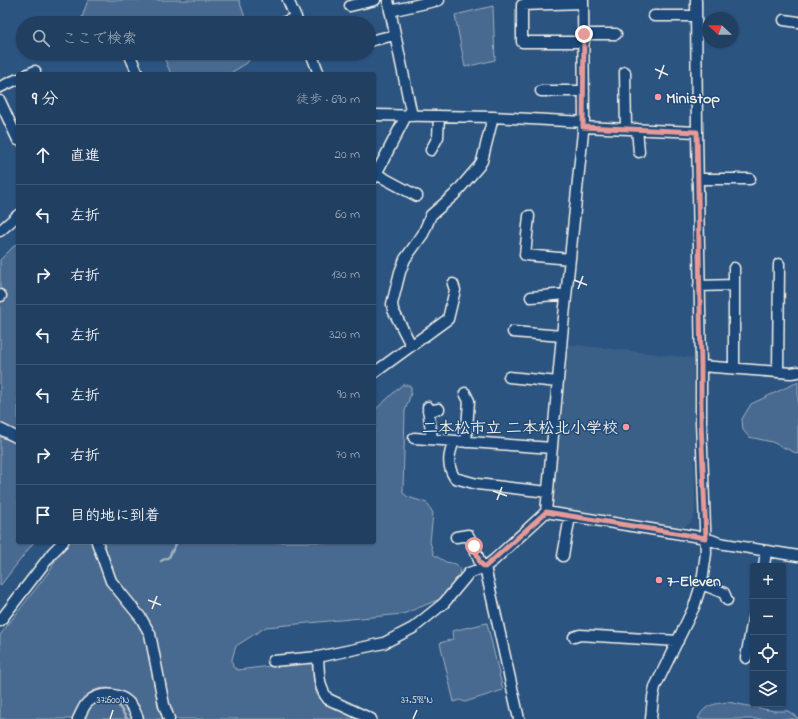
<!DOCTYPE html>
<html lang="ja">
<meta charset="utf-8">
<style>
:root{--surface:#213f61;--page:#294667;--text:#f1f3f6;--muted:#a2afbd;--line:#3e5876}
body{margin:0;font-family:"Indie Flower","Klee One",sans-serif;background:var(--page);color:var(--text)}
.controls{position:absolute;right:12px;bottom:12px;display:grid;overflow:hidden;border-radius:4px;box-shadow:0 1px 3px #0004}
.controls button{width:36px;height:36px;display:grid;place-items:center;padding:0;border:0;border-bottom:1px solid var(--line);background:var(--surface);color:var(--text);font:20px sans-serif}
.compass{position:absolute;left:702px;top:12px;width:36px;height:36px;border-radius:50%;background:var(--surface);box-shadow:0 1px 3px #0004;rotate:291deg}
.stop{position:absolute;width:12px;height:12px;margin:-9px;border:3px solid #e69b98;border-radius:50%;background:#fff}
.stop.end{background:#e69b98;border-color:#fff;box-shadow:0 1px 4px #0008}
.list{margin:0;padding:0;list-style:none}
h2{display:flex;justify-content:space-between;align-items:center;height:52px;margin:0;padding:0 16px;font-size:17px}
h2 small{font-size:13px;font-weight:400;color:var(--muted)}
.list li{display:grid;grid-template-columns:26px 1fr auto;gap:12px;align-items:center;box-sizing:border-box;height:60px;padding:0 16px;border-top:1px solid var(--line)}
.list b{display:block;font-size:15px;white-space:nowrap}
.list em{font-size:13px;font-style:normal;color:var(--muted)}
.icon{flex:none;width:22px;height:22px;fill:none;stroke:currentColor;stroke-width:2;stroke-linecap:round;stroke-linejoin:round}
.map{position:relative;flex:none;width:798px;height:719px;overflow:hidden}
.search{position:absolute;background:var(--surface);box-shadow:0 1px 3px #0004;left:16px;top:16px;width:360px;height:44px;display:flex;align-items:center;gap:10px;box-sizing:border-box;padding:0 14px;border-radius:22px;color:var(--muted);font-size:15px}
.panel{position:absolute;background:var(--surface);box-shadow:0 1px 3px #0004;left:16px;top:72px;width:360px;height:472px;border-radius:4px}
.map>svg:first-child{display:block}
.built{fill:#3b6088}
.green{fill:#496b90;stroke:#9eaebc}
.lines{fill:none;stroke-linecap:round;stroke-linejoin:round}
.stream{stroke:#a7b4c0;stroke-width:2.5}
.minor-casing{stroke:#f4f1e8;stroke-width:13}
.minor{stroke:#1f4a7a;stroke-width:10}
.route{stroke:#e69b98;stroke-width:5}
.ticks{fill:none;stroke:#f4f1e8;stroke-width:1.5}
.poi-dot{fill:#ff9aa2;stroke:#1f4a7a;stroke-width:1.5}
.labels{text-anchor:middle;stroke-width:3;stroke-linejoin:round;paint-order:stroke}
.poi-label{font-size:16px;font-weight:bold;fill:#f4f1e8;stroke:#1f4a7a;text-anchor:start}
.ticks-label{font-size:10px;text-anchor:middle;fill:#f4f1e8;stroke:#1f4a7a;stroke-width:3;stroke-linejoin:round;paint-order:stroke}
</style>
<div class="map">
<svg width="798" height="719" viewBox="0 0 798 719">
<rect width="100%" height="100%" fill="#2c5481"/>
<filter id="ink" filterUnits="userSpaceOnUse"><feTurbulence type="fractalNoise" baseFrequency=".025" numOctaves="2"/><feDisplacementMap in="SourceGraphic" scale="8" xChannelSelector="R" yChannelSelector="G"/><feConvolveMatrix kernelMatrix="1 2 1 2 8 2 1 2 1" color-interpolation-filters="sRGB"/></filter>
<g filter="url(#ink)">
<path class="built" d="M567,344L693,358L695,513L690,523L680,529L564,510L556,506L551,497Z"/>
<path class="green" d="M88,0H239L247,23H138L132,21L128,23H80Z
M493,6L495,60L465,67L455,15Z
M162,53H253L247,63L229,74H171Z
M18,243V437L0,430V260L13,247Z
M798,382V454L772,442L749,437L743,430L742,419L751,404Z
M402,385H408L411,387V393L405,411L403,493L408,497L427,503L433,513L430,542L434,555L446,562L456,564L460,568L459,577L445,597L403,614L266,627L236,646L232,659L233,667L238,670L310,661L312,664C313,672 313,683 316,692C321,707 348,712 361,719H173L170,712L155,638C147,611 125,597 112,574C107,565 104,552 101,542H374V411Z
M0,437L18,443V542H34L0,586Z
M69,542H93L146,632L165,719H143C142,714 141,708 138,704C128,691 105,682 90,693C86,695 83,701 80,705C105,699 120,693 134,719H0V635L51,569L60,551Z
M487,623L503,690L465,702L460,700L454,702L440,643L453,639L452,631Z
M728,702L774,711H788L798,718V719H698C704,704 715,704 728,702Z"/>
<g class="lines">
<path class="stream" d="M161,561L169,557L177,542
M117,703L127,719"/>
<defs>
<path id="minor" d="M288,0L298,23
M388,0L412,116
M583,3L522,5V42H584
M350,6L375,0
M390,11L439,0
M654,16H696
M784,20L798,22
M283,23L296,17
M584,34H616
M369,41L395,35
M311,53L319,74
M131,58L138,74
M625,72L626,129
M28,74L35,71
M0,87L18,79
M541,91H584
M0,101L18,140
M374,115L493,117L584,122
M583,127L697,132
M637,129L639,152
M431,150L438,137L439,116
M376,174L417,196
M374,178L406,116
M697,179H750
M529,216L525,255L570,259
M0,231L18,215
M699,286L734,285
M0,295L1,296
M531,297L566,294
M513,332L562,336
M411,345L393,310L392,304L400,272L405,259L423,234L431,215L454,195L479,166L482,161L493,117
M701,366L791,373L798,372
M734,367V268
M778,372L779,264
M374,373L448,319L455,290L453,284
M509,377L558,382
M465,393L469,401L466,442
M428,407L432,439
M428,411L439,409
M0,429L18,438
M414,438L552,448
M454,441C449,454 446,465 455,478L477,484L548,492
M546,512L706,538L719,543L798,556
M456,537L468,535L474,546L480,563L485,567L519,719
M97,542L111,581L141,618L150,634L164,705L169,719
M563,556L570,516
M764,566L766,551
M702,584L724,593L727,600
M0,621L53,552L63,542
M574,637L580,635L678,641
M746,658L753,619
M273,661L318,657
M78,719C81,714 83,707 87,703C100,690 123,692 133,708C135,711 137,715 138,719
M371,719L328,699C318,687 319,672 318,657L384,643L413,628L444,603L469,573L485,567L494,560L546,512L562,336L584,122L583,0
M651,719L653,697L655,687L694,607L702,582L706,553L701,422V366L697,132L696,0"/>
</defs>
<use href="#minor" class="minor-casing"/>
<use href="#minor" class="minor"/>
</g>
</g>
<g class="lines" filter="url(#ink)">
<path class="route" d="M474,546L480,563L485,567L546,512L706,538L701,422V366L697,132L583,127L584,34"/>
</g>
<path class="ticks" d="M655,69L668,75M659,79L664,65M574,280L587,285M578,289L583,276M493,491L507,496M497,500L502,487M148,600L161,605M152,609L157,596M110,719L113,710M413,719L417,710"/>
<g class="poi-dot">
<circle cx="658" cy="97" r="4"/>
<circle cx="626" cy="427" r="4"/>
<circle cx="659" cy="580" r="4"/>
</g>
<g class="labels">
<g class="poi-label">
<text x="666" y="103">Ministop</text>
<text x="618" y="433" text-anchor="end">二本松市立 二本松北小学校</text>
<text x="667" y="586">7-Eleven</text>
</g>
</g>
<g class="ticks-label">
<text x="113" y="703">37.600°N</text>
<text x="417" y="703">37.598°N</text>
</g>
</svg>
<div class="controls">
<button>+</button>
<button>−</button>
<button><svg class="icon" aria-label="locate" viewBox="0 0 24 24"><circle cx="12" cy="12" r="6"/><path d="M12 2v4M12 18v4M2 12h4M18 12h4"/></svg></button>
<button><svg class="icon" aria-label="layers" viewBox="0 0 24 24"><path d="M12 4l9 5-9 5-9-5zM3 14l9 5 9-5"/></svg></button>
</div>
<svg class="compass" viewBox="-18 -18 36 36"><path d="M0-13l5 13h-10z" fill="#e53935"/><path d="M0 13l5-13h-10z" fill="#a2afbd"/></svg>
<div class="stop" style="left:474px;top:546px"></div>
<div class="stop end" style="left:584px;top:34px"></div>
<div class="search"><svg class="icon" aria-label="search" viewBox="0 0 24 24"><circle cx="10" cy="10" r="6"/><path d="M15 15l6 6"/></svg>ここで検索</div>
<section class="panel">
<h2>9 分<small>徒歩 · 690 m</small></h2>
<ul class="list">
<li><svg class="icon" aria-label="ahead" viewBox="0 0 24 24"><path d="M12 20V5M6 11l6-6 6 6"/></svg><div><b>直進</b></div><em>20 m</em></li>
<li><svg class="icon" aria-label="left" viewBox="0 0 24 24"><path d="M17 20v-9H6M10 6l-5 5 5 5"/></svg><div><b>左折</b></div><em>60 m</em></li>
<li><svg class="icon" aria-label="right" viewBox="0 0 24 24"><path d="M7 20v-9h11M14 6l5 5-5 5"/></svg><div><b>右折</b></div><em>130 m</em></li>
<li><svg class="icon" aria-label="left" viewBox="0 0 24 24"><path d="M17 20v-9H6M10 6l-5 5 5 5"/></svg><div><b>左折</b></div><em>320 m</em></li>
<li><svg class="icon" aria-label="left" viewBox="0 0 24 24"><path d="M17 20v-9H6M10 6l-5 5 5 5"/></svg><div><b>左折</b></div><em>90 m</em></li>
<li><svg class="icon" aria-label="right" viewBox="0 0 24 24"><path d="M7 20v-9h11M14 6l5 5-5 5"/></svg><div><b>右折</b></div><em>70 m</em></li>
<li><svg class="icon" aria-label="arrive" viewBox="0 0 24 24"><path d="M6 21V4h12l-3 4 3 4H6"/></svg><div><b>目的地に到着</b></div></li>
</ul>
</section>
</div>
